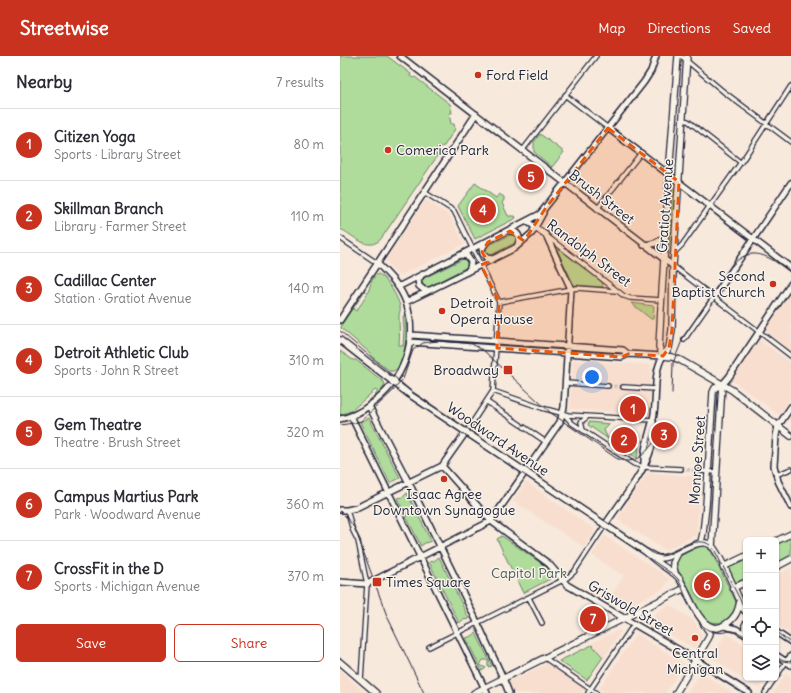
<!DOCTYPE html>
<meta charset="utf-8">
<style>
:root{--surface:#fff;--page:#f7f7f7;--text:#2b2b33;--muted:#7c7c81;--line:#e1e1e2;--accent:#c8321e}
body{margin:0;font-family:Delius,sans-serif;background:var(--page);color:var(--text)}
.controls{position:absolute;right:12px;bottom:12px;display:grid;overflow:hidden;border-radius:6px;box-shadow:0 1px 3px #0004}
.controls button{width:36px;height:36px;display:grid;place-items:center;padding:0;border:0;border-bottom:1px solid var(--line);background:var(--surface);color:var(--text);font:20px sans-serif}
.you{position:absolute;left:252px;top:321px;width:14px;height:14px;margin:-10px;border:3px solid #fff;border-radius:50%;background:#1a73e8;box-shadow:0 0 0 6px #1a73e833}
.badge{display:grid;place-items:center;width:26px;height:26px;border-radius:50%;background:var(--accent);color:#fff;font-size:13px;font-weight:700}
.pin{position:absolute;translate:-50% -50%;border:2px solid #fff;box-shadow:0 1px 4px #0006}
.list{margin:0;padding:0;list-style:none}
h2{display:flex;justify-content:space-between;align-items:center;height:52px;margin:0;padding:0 16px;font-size:17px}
h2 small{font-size:13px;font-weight:400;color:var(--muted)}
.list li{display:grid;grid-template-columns:26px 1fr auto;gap:12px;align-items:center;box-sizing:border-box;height:72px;padding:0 16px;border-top:1px solid var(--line)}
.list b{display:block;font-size:15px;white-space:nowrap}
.list p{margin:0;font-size:13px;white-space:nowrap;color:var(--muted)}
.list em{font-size:13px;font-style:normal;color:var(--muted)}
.actions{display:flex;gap:8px;padding:12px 16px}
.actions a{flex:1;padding:9px 0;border:1px solid var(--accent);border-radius:6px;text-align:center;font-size:14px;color:var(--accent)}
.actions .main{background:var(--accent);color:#fff}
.icon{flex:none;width:22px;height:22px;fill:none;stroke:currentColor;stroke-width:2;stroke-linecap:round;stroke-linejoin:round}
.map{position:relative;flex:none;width:451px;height:637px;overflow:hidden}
header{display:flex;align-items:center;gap:24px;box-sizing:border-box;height:56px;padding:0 20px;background:var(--accent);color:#fff}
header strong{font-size:19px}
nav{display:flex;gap:22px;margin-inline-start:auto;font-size:14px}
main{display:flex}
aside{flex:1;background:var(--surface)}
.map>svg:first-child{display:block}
.built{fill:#f8dece}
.green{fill:#afdc9b;stroke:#687f6b}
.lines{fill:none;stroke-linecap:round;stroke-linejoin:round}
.street-tunnel{stroke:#ccc1bc;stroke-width:3.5;stroke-dasharray:3.5 2;stroke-linecap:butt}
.street-casing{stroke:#22223b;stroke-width:6}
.secondary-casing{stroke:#22223b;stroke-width:8}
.primary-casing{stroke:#22223b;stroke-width:8}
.street{stroke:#f7f3e8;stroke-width:3.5}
.secondary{stroke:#f7f3e8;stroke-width:5}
.primary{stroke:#f7f3e8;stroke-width:5.5}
.tram{stroke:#22223b;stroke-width:1}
.marked{fill:#e8590c;fill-opacity:0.2;stroke:#e8590c;stroke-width:3;stroke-dasharray:8 5;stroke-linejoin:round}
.poi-dot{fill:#c8321e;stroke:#f7f3e8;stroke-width:1.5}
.labels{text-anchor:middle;stroke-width:3;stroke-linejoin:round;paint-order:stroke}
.poi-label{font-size:14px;fill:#22223b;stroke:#f7f3e8;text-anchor:start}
.street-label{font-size:14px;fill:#22223b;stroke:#f7f3e8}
.park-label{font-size:14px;fill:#4c5a58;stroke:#f7f3e8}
</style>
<header>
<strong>Streetwise</strong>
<nav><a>Map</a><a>Directions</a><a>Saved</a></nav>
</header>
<main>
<aside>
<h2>Nearby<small>7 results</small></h2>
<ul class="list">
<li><span class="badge">1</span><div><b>Citizen Yoga</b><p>Sports · Library Street</p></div><em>80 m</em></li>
<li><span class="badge">2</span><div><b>Skillman Branch</b><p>Library · Farmer Street</p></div><em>110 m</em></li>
<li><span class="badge">3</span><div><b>Cadillac Center</b><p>Station · Gratiot Avenue</p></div><em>140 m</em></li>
<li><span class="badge">4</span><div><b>Detroit Athletic Club</b><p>Sports · John R Street</p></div><em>310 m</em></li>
<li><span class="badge">5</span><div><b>Gem Theatre</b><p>Theatre · Brush Street</p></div><em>320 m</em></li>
<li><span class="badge">6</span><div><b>Campus Martius Park</b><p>Park · Woodward Avenue</p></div><em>360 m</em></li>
<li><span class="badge">7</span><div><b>CrossFit in the D</b><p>Sports · Michigan Avenue</p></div><em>370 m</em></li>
</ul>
<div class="actions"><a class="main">Save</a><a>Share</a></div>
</aside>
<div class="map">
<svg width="451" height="637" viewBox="0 0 451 637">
<rect width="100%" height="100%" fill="#f7e9dc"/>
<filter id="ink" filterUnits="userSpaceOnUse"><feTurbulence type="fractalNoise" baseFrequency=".025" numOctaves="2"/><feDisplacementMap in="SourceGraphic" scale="8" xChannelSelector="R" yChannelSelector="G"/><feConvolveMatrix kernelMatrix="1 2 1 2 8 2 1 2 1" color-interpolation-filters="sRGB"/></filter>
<g filter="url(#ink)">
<path class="built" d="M86,144L110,160L124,188L59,220L45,204Z
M451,237V295L425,275Z
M419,284L451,307V342L439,359L392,324Z
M233,304L311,309L309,358L230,353Z
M308,417L361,421L356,479L325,494L277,463Z
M186,426L255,474L244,491L173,445Z
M265,480L330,523L323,533L286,551L282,552L269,543L284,520L252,499Z
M451,512V578L436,568V520Z
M329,549L354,565L362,580L354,592L310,567L317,556Z
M278,574L281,575L264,602L250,588Z
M296,578L345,608L325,637H265L259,633Z
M386,578L406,591V622H426L419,633L371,601Z
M207,608L244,632L241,637H173L168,626Z
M0,615L25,637H0Z
M361,617L393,637H347Z
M446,617L451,621V637H433Z"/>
<path class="green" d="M0,0H47L71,18L70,20L73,22L75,21L110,48L112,57H109L111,68H114L115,73L104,90L98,91L94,97L98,99L43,180C42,181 40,185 37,186C25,194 11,177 0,173Z
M200,78L224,96L212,111L194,96V86Z
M135,127L156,142L159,138L164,141V144L162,147L168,160H175L176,162L135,183L118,150Z
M331,130L335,133L331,198L327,196Z
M170,179H174L176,181V185L175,187L151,199L146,197V192L147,190Z
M216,192H219L262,226L263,230L262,231L234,229Z
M121,204L124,203L127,205L128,210L125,212L88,231L83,229L82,225L84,222Z
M38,218C46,220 59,243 60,251C61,254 59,257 59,260C59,270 60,279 59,289L63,290L64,273L63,260H65C67,273 67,307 54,315H50L31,300L30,297L1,272L2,268L25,234L13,253L16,255C20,250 24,244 27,238C31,231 30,222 38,218Z
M291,247L314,250L313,263H311Z
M0,295L13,304H16L44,326L45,329L40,337L26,348L24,349L38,336L35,334L11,355L0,359Z
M29,362L60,422L50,427L20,366Z
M249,366L270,368L264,374L267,381L289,395L293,390L299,392L297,401L296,402L248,369Z
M67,437L91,485L85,487L81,490L57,442L63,441Z
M451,478V503L436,511V485Z
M162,480L205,510L210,516V523L183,537L157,483Z
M360,490H366L371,495L396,546V553L391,562L381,567L371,566L362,559L343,521L336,512L335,510L338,501Z
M406,500V526L393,532L383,511Z
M99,501L129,563L123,564L119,567L89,506L94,505Z
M136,577L152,610L148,611V604H143L140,609L146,612L142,615L126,582L132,580Z
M252,589L263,601L247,624L219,605Z"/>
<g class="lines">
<path class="street-tunnel" d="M268,330L283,331
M341,413L360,415"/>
<defs>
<path id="street" d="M341,0L384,36L451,86
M225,39L268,72
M342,64L348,65L400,106
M182,95L256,0
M84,136L114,155L159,246L153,335L126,376
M257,153L301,97
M208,181L284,240L290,242L321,244
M0,182L37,207
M334,197L342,189L404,102L451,30
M333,210L451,300
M159,246L237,232L276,235
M344,284L374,241
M226,327L268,330
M283,331L316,333
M153,335L202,352L228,359L313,364
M147,346L181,369
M223,357L232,367L294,408L304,411L341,413
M184,371L206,386
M243,374L241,366L247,361
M360,415L377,416
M436,419L451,413
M7,454L13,475L18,485L27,528L21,624
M189,542L202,567
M404,578V569L406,566
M89,591L227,522L234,516L265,469
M205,602L256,637
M436,621L446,606
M248,637L294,568
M425,637L435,622"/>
<path id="secondary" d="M60,0L333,210
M268,72L451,212
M170,175C178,175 181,181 178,188
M145,188L142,193L143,198L147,202L153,203
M121,199L127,200L131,206L130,212L127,216
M81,220L78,224L79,230L84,234H91
M58,231L200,158L304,26L311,15L316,0
M374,241L451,127
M66,246L175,192L192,177L203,157
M0,264L136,58
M71,279L283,294L288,298L323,300C312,318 318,342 313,363C309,379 303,394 304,411
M70,286L282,301L288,298
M382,329L389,321L451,228
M29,350L72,433L140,572L163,622L169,637
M451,351L438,370L436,380L434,410L438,425L451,451
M11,360L147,637
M0,363C11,361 21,356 30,349C63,326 79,285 66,246C61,231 49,219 37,207
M102,410L151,465L209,508L227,529L356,604L409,637
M0,454H7L16,452L102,410L126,376
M265,469C283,441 321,400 313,365
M0,526L27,528L151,465L220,366L224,351L231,233L206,179L188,166
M400,545L402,552L406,556
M384,570L396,573L406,579
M436,576L451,586
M436,599L451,609
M446,606L451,600"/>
<path id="primary" d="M304,189C314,188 319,187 325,180
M0,284L70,339L306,496C311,498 316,502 320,502C336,503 359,478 372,490C379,497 395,533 400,545C398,556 395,562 386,568C362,586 348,535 339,522C336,518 333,517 329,514C321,509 313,503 306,496
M323,300L329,292L332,274L333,210L347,0
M323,300L319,291L321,252L330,105L338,0
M323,300L332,301L340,304L392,334L451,380
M436,485L451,478
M361,486L363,477L366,450L373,336L375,332L382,329
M372,491L382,329
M383,511L406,500
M436,511L451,503
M335,517L333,507L338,497
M393,532L406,526
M0,606L36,637
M134,637L345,532
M336,637L369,581L370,577L363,567"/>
</defs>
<use href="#street" class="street-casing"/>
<use href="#secondary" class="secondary-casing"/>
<use href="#primary" class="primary-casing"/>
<use href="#street" class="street"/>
<use href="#secondary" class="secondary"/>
<use href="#primary" class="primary"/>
<path class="tram" d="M0,275L70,334L314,498L322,500L327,499C342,493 363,475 375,495L406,555
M0,289L59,335L334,519L338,523C346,538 355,573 374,576C389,579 388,569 406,581
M332,337L333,307L343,282L390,212C411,186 430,201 451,217
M0,369L14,367L21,365L53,335L63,323L73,294L83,287L97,285L122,287L132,288L143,294L211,357L276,402C301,415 315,383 327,366
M0,455L7,462L15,473L47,560L84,637
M436,576L451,587
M436,601L443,605L451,606"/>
</g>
</g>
<path class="marked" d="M268,72L339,126L332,274L329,292L323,300L288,298L282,301L157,292L159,246L141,209L148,206L142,196L148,186L170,175L184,185L205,153Z"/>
<g class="poi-dot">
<circle cx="138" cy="19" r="4"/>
<circle cx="48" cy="94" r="4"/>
<circle cx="433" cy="228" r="4"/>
<circle cx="102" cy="255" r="4"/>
<rect x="163" y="309" width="10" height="10" rx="2"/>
<circle cx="104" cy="423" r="4"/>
<rect x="32" y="521" width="10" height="10" rx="2"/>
<circle cx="355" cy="582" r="4"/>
</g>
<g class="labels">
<g class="poi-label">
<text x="146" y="24">Ford Field</text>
<text x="56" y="99">Comerica Park</text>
<text x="425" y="225" text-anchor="end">Second<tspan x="425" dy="16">Baptist Church</tspan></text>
<text x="110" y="252">Detroit<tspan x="110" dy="16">Opera House</tspan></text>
<text x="159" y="319" text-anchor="end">Broadway</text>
<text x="104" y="443" text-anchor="middle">Isaac Agree<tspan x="104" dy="16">Downtown Synagogue</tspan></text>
<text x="46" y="531">Times Square</text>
<text x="355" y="602" text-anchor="middle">Central<tspan x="355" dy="16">Michigan</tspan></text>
</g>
<g class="street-label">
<text transform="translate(262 141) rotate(38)" y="5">Brush Street</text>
<text transform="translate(325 150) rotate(-86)" y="5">Gratiot Avenue</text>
<text transform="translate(249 197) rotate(37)" y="5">Randolph Street</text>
<text transform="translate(158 383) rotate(34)" y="5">Woodward Avenue</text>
<text transform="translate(357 404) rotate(-86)" y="5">Monroe Street</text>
<text transform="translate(291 552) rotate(30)" y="5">Griswold Street</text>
</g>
<g class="park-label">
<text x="189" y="522">Capitol Park</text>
</g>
</g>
</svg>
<div class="controls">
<button>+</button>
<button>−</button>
<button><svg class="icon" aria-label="locate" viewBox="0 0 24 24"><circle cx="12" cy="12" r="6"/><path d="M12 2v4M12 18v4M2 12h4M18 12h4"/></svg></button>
<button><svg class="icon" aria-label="layers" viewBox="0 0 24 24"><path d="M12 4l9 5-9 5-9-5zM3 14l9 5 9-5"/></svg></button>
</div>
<div class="you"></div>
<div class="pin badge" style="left:293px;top:353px">1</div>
<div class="pin badge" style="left:284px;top:384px">2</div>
<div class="pin badge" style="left:324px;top:379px">3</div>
<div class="pin badge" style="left:143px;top:154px">4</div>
<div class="pin badge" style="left:191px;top:121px">5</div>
<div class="pin badge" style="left:367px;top:529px">6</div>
<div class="pin badge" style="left:253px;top:563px">7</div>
</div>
</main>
